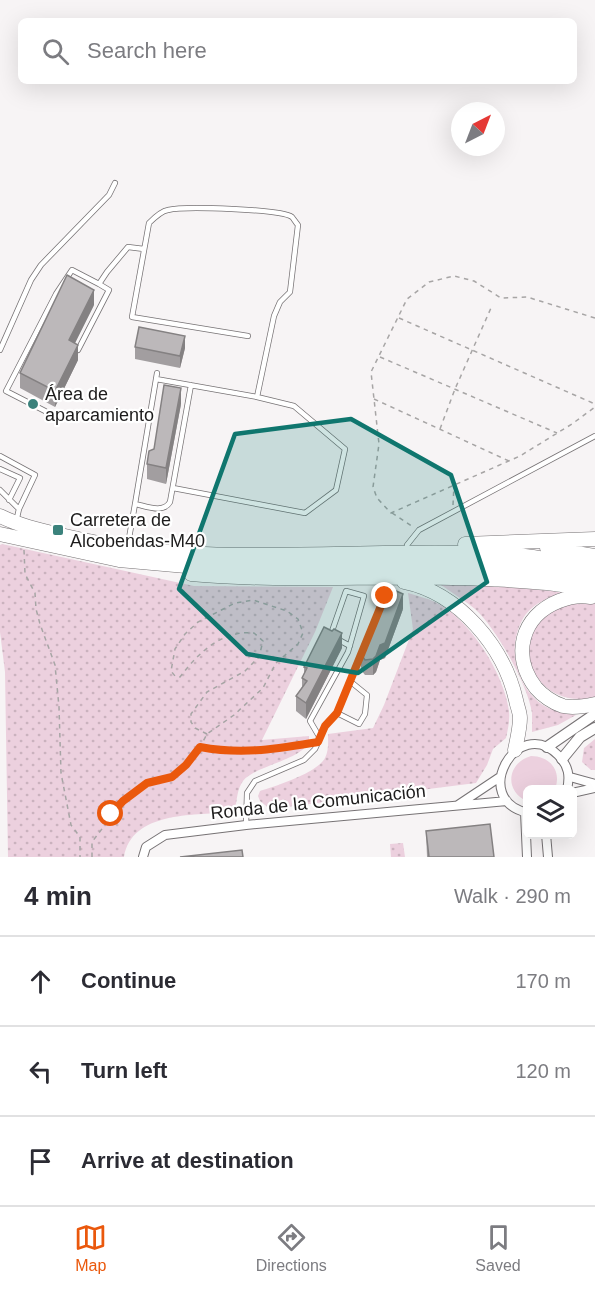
<!DOCTYPE html>
<meta charset="utf-8">
<style>
:root{--surface:#fff;--page:#f7f7f7;--text:#2b2b33;--muted:#7c7c81;--line:#e1e1e2;--accent:#ea580c}
body{margin:0;font-family:Arial,sans-serif;background:var(--page);color:var(--text)}
.controls{position:absolute;right:18px;bottom:18px;display:grid;overflow:hidden;border-radius:9px;box-shadow:0 6px 24px #0002}
.controls button{width:54px;height:54px;display:grid;place-items:center;padding:0;border:0;border-bottom:2px solid var(--line);background:var(--surface);color:var(--text);font:30px sans-serif}
.compass{position:absolute;left:451px;top:102px;width:54px;height:54px;border-radius:50%;background:var(--surface);box-shadow:0 6px 24px #0002;rotate:42deg}
.stop{position:absolute;width:18px;height:18px;margin:-14px;border:4px solid #ea580c;border-radius:50%;background:#fff}
.stop.end{background:#ea580c;border-color:#fff;box-shadow:0 2px 6px #0008}
.list{margin:0;padding:0;list-style:none}
h2{display:flex;justify-content:space-between;align-items:center;height:78px;margin:0;padding:0 24px;font-size:26px}
h2 small{font-size:20px;font-weight:400;color:var(--muted)}
.list li{display:grid;grid-template-columns:39px 1fr auto;gap:18px;align-items:center;box-sizing:border-box;height:90px;padding:0 24px;border-top:2px solid var(--line)}
.list b{display:block;font-size:22px;white-space:nowrap}
.list em{font-size:20px;font-style:normal;color:var(--muted)}
.icon{flex:none;width:33px;height:33px;fill:none;stroke:currentColor;stroke-width:2;stroke-linecap:round;stroke-linejoin:round}
.map{position:relative;flex:none;width:595px;height:857px;overflow:hidden}
.search{position:absolute;background:var(--surface);box-shadow:0 6px 24px #0002;left:18px;right:18px;top:18px;height:66px;display:flex;align-items:center;gap:15px;box-sizing:border-box;padding:0 21px;border-radius:9px;color:var(--muted);font-size:22px}
.sheet{height:348px;background:var(--surface)}
nav{display:flex;justify-content:space-around;align-items:center;box-sizing:border-box;height:84px;border-top:2px solid var(--line);background:var(--surface);font-size:16px;color:var(--muted)}
nav a{display:grid;justify-items:center;gap:3px}
nav .on{color:var(--accent)}
.map>svg:first-child{display:block}
.park{fill:url(#park-dots)}
.garden{fill:#ecd0de}
.lines{fill:none;stroke-linecap:round;stroke-linejoin:round}
.service-casing{stroke:#767274;stroke-width:6}
.minor-casing{stroke:#767274;stroke-width:10}
.tertiary-casing{stroke:#767274;stroke-width:12}
.trunk-casing{stroke:#767274;stroke-width:15}
.path{stroke:#a7a5a5;stroke-width:1.5;stroke-dasharray:4.5 4.5;stroke-linecap:butt}
.service{stroke:#fff;stroke-width:4.5}
.minor{stroke:#fff;stroke-width:8}
.tertiary{stroke:#fff;stroke-width:10}
.trunk{stroke:#fff;stroke-width:14}
.wall{fill:#a29ea0}
.shaded-wall{fill:#848182}
.building{fill:#bcb8ba;stroke:#848182;stroke-width:1.5}
.route{stroke:#ea580c;stroke-width:8}
.marked{fill:#0f766e;fill-opacity:0.2;stroke:#0f766e;stroke-width:4.5;stroke-linejoin:round}
.poi-dot{fill:#3b827c;stroke:#fff;stroke-width:2}
.labels{text-anchor:middle;stroke-width:4.5;stroke-linejoin:round;paint-order:stroke}
.poi-label{font-size:18px;fill:#1d1c1c;stroke:#fff;text-anchor:start}
.street-label{font-size:18px;fill:#1d1c1c;stroke:#fff}
</style>
<div class="map">
<svg width="595" height="857" viewBox="0 0 595 857">
<defs>
<pattern id="park-dots" width="8" height="8" patternUnits="userSpaceOnUse" patternTransform="scale(1.5)"><rect width="8" height="8" fill="#ecd0de"/><path d="M2 2h.1M6 6h.1" fill="none" stroke="#cab2be" stroke-width="1.8" stroke-linecap="round"/></pattern>
</defs>
<rect width="100%" height="100%" fill="#f7f4f5"/>
<path class="park" d="M2,544L194,586L333,587L315,632L262,740L309,736C312,759 256,764 243,781C237,789 237,800 235,809L228,812C193,816 132,811 124,857H8L5,672L0,632V545Z
M441,585H491L561,592C548,598 535,603 526,614C506,642 514,683 540,703C551,711 564,713 576,715L558,725L532,732C532,726 532,719 532,713C528,685 496,628 475,609C464,600 452,593 441,585Z
M408,593C417,596 427,598 435,602C469,618 504,673 509,711C510,720 508,729 506,738L493,749L487,765L476,783L270,809L260,801L258,796L260,791C276,786 317,773 325,758C329,750 328,742 328,734L373,728L384,705L413,629Z
M580,601L595,603V697C540,711 505,649 549,612C557,606 570,604 580,601Z
M595,739V770H591L582,762L584,748Z
M403,843L405,857H391L390,844Z"/>
<path class="garden" d="M531,756C550,756 562,771 555,789L528,790L527,801C504,791 507,763 531,756Z"/>
<g class="lines">
<defs>
<path id="service" d="M0,350L31,280L41,265L109,195L115,183
M78,350L109,290L99,284
M156,379L257,397
M45,411L6,391L56,294L72,270L99,284L107,272L128,247L144,249
M0,456L35,475L19,509
M0,469L20,478L9,500
M173,488L305,513L336,490L345,449L294,406L257,397L274,316L280,302L290,292L298,225C297,224 293,218 292,217C281,209 184,206 168,210C161,211 154,218 149,223L132,317L248,336
M0,490L19,509L16,522
M135,504L157,373
M128,544L135,504C146,506 163,514 170,502L191,385
M407,545L419,530L595,436
M339,640L350,646
M337,713L359,724L365,714L367,695L351,682
M320,738L325,726L337,713L362,652
M246,825L247,793L255,781L304,760L315,749L320,738L310,721L348,652L364,596L346,591L331,634"/>
<path id="minor" d="M570,777L595,784
M572,793L595,788
M458,805L500,777
M525,812L527,857
M528,813C469,800 517,714 558,755C569,766 570,776 567,790
M546,834L548,857
M143,857L146,847L165,835L246,825L507,801"/>
<path id="tertiary" d="M547,747L595,714
M562,759L580,737L595,728"/>
<path id="trunk" d="M0,516C20,526 44,531 65,536C199,568 338,549 474,553C493,553 514,554 533,557C554,560 574,566 595,570
M0,534L119,560L186,566L470,565L532,569L595,580
M465,544L595,539
M547,548L595,556
M191,574C289,583 388,574 487,579C523,581 560,582 595,592
M404,582C459,593 504,647 516,700C517,706 520,712 520,718C520,728 517,740 515,750
M591,597C580,595 569,597 559,601C521,616 511,656 536,688C542,695 553,703 563,706C572,708 586,706 595,704"/>
</defs>
<use href="#service" class="service-casing"/>
<use href="#minor" class="minor-casing"/>
<use href="#tertiary" class="tertiary-casing"/>
<use href="#trunk" class="trunk-casing"/>
<path class="path" d="M399,318L595,404
M595,318L527,297L501,298L474,281L454,276L429,282L407,299L371,372L379,444L373,487L377,498L391,513L520,456L572,424L595,407
M380,357L557,433
M374,399L509,461
M440,429L455,389L491,308
M453,505L454,485
M392,513L413,527
M24,550L25,574L35,593L36,609L40,624L55,665L59,707L61,773L71,825L80,837V857
M207,734L195,728L191,722V714L207,692L245,671L259,657L263,641L254,633C222,630 199,652 180,677L175,676L171,671L175,649L185,634L198,622L235,603L253,600L287,611L298,619L303,633L298,644L276,663L263,688L234,715L207,734L200,747C240,755 271,749 311,743
M92,857V842L123,801L147,783L173,777L186,765L199,748"/>
<use href="#service" class="service"/>
<use href="#minor" class="minor"/>
<use href="#tertiary" class="tertiary"/>
<use href="#trunk" class="trunk"/>
</g>
<path class="wall" d="M94,305L75,343L78,360L55,407L20,388V373Z
M135,347L185,348L180,368L135,359Z
M181,404L166,484L147,479V464L154,449Z
M403,609L385,658L380,660L376,672L373,675H365L361,670V654Z
M342,648L306,719L296,711V696L302,687V678L304,675V667Z
M426,831L494,857H427Z"/>
<path class="shaded-wall" d="M94,290V305L69,355V340Z
M185,336V348L180,368V356Z
M78,345V360L55,407V391Z
M181,388V404L166,484V468Z
M403,594V609L385,658L380,660L376,672L373,675V659Z
M342,633V648L306,719V703Z"/>
<path class="building" d="M67,275L94,290L69,340L78,345L55,391L20,373Z
M139,327L185,336L180,356L135,347Z
M164,385L181,388L166,468L147,464L149,451L154,449Z
M387,587L403,594L385,643L380,645L376,656L373,659L365,660L361,654Z
M324,627L332,631L334,629L342,633L306,703L296,696L307,681L302,678L307,668L304,667Z
M490,824L494,857H429L426,831Z
M242,850L243,857H180Z"/>
<g class="lines">
<path class="route" d="M111,814L123,801L147,783L172,777L186,765L200,747C243,755 275,749 318,742L325,726L337,713L385,596"/>
</g>
<path class="marked" d="M351,419L451,475L487,582L358,673L247,654L179,589L235,434Z"/>
<g class="poi-dot">
<circle cx="33" cy="404" r="6"/>
<rect x="52" y="524" width="12" height="12" rx="3"/>
</g>
<g class="labels">
<g class="poi-label">
<text x="45" y="400">Área de<tspan x="45" dy="21">aparcamiento</tspan></text>
<text x="70" y="526">Carretera de<tspan x="70" dy="21">Alcobendas-M40</tspan></text>
</g>
<g class="street-label">
<text transform="translate(318 802) rotate(-6)" y="6">Ronda de la Comunicación</text>
</g>
</g>
</svg>
<div class="controls">
<button><svg class="icon" aria-label="layers" viewBox="0 0 24 24"><path d="M12 4l9 5-9 5-9-5zM3 14l9 5 9-5"/></svg></button>
</div>
<svg class="compass" viewBox="-18 -18 36 36"><path d="M0-13l5 13h-10z" fill="#e53935"/><path d="M0 13l5-13h-10z" fill="#7c7c81"/></svg>
<div class="stop" style="left:111px;top:814px"></div>
<div class="stop end" style="left:385px;top:596px"></div>
<div class="search"><svg class="icon" aria-label="search" viewBox="0 0 24 24"><circle cx="10" cy="10" r="6"/><path d="M15 15l6 6"/></svg>Search here</div>
</div>
<section class="sheet">
<h2>4 min<small>Walk · 290 m</small></h2>
<ul class="list">
<li><svg class="icon" aria-label="ahead" viewBox="0 0 24 24"><path d="M12 20V5M6 11l6-6 6 6"/></svg><div><b>Continue</b></div><em>170 m</em></li>
<li><svg class="icon" aria-label="left" viewBox="0 0 24 24"><path d="M17 20v-9H6M10 6l-5 5 5 5"/></svg><div><b>Turn left</b></div><em>120 m</em></li>
<li><svg class="icon" aria-label="arrive" viewBox="0 0 24 24"><path d="M6 21V4h12l-3 4 3 4H6"/></svg><div><b>Arrive at destination</b></div></li>
</ul>
</section>
<nav>
<a class="on"><svg class="icon" aria-label="map" viewBox="0 0 24 24"><path d="M3 6l6-2 6 2 6-2v14l-6 2-6-2-6 2zM9 4v14M15 6v14"/></svg>Map</a>
<a><svg class="icon" aria-label="directions" viewBox="0 0 24 24"><path d="M12 3l9 9-9 9-9-9zM9 14v-3h6M13 9l2 2-2 2"/></svg>Directions</a>
<a><svg class="icon" aria-label="saved" viewBox="0 0 24 24"><path d="M7 4h10v16l-5-4-5 4z"/></svg>Saved</a>
</nav>
